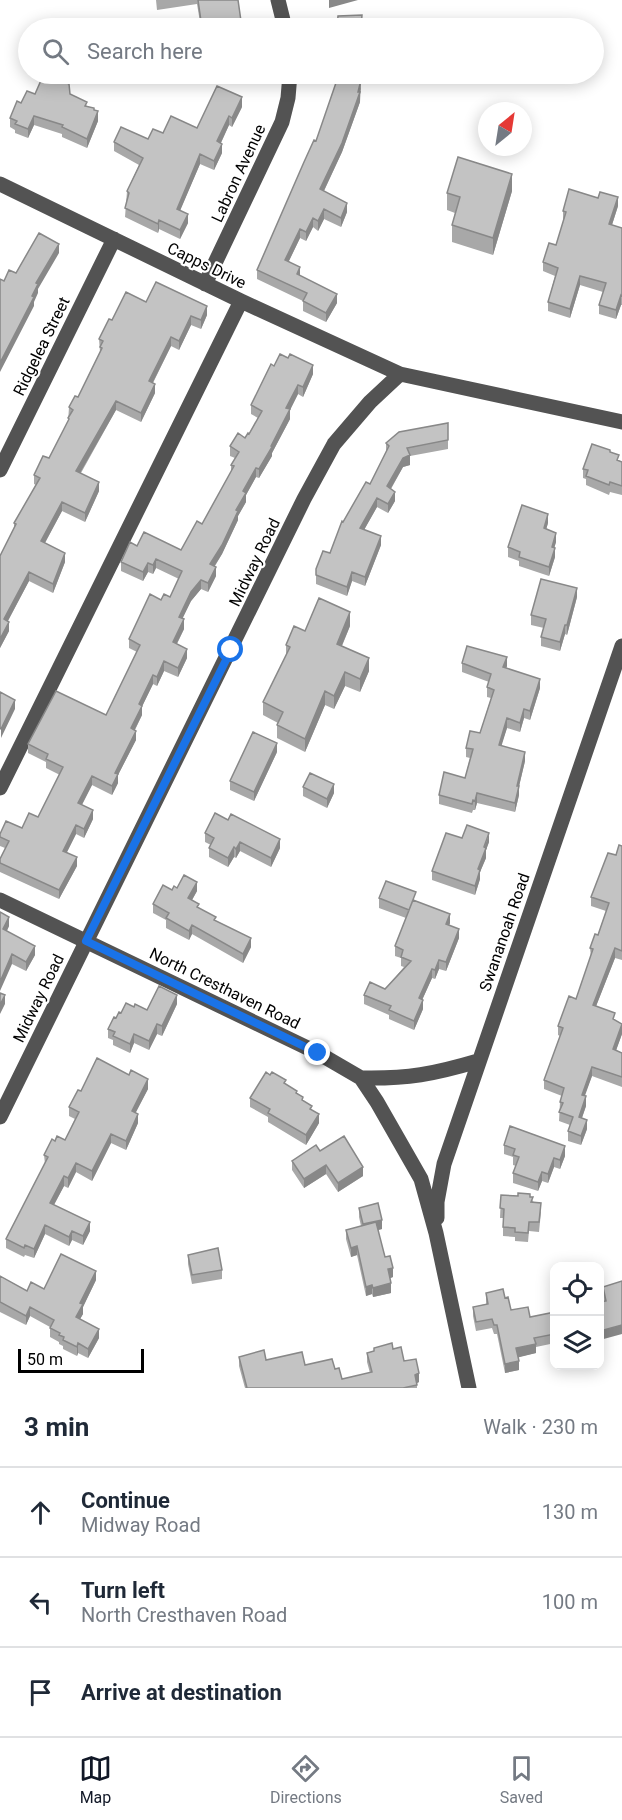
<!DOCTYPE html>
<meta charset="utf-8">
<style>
:root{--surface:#fff;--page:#f2f2f3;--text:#1f2937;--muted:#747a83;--line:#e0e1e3;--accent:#111827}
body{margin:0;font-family:Roboto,sans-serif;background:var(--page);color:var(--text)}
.controls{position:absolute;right:18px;bottom:18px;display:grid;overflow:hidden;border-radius:12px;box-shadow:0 3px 15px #0003}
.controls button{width:54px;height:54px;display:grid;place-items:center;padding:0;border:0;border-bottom:2px solid var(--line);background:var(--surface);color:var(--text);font:30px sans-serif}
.compass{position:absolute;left:478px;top:102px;width:54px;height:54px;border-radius:50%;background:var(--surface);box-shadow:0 3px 15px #0003;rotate:30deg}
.scale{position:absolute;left:18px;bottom:15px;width:126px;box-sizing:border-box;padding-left:6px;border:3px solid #000;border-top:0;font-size:16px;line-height:21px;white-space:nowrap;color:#000;-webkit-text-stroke:4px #fff;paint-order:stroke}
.stop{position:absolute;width:18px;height:18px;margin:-14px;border:4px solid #1a73e8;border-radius:50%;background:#fff}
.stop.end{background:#1a73e8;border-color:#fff;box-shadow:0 2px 6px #0008}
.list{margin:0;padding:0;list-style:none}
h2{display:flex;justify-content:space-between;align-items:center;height:78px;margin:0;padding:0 24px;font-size:26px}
h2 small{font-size:20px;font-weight:400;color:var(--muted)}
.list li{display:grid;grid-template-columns:39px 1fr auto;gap:18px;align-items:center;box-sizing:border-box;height:90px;padding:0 24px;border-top:2px solid var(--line)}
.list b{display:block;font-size:22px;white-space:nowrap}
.list p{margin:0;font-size:20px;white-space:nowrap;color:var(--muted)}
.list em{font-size:20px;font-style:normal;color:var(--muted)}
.icon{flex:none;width:33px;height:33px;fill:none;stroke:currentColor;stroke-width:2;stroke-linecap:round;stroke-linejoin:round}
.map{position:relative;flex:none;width:622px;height:1388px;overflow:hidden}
.search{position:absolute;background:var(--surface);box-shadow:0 3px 15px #0003;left:18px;right:18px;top:18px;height:66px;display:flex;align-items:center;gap:15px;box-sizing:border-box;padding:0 21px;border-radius:33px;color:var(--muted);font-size:22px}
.sheet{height:348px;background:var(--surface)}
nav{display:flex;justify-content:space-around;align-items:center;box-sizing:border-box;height:84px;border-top:2px solid var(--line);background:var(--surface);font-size:16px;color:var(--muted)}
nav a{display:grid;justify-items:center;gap:3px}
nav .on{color:var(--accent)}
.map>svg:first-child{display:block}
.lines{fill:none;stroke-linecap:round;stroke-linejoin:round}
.minor{stroke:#535353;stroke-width:15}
.wall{fill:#a8a8a8}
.shaded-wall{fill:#888}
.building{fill:#c3c3c3;stroke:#888;stroke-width:1.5}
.route{stroke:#1a73e8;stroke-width:8}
.labels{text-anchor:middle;stroke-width:4.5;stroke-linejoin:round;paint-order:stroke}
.street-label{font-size:16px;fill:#000;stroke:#fff}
</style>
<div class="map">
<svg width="622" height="1388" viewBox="0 0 622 1388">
<rect width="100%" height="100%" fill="#fff"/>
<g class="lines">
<path class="minor" d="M278,0L285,28
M0,184L241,301L400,374L622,422
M205,284L282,122L288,98L290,74
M0,470L114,239
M0,788L241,301
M0,900L318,1053L361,1078L377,1102L421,1179L436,1233L469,1388
M361,1078C408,1079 434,1074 478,1061
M0,1117L304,499L334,444L370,402L400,374
M437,1218V1202L444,1164L622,646"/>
</g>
<path class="wall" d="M156,0H238L242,28H201L197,4L157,10Z
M223,74H239V75L223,77Z
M359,79L361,89L360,93V102L342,152L324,191L347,212L341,227L324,219L318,231L313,227L306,241L300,238L289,261L300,276L337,303L326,322L303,311V301L257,279V270L316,141Z
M46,80L64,82L70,94L87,106L94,110L98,121L87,148L62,137V134L34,125L28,138L15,133V130L10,127V118L21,103L35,94Z
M242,107L232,127L229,125L221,143L222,153L214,170L200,164L180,210L188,223L180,239L159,229L158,233L125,217L127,191L139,165L114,151V142L148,139L163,133L197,128Z
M512,191L493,255L452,242V225L455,213L447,210V193Z
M618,206L612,225L622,228V305H621L616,319L599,314V305L603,292L580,285L570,318L548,311V302L555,276L543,271V262L556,245L564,221L563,220V211Z
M146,302L207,315L201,329L191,325L179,350L171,346L153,383L155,393L141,422L116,410L81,473L99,491L85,522L62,511L45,543L65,562L53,593L29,581L8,621L9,631L0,648V556L14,529V523L36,485L34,484V475L49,458L68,422L69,407L78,397L100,352L99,339L112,320Z
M274,366L313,374L303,397L298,394L290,410V419L272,453V456L259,478L256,477L246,495V502L238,516V520L222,554L215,566L216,576L208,592L201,589L191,601L182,618L184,629L177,644L187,658L178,677L164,671L157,686L153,684L142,706V715L135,730L136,740L118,775V783L112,795L92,785L82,805L93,819L84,838L76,834L67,852L77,866L59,899L0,872V859L5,848L0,846V834L22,828L38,817L60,775L46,768V762L28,753V744L106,715L137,652L129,648V639L161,600L170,597L179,579L156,568L153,574L148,572L143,581L121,571V562L137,546L181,550L202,524L231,472V465L235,458L230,456V446L249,434L258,418L251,414V405Z
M448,423V449L410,456V465L403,467L391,489L395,501L388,513L377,507L364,530L381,545L365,586L352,581L347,596L316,584V569L330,553L343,522L370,484L386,452V443Z
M610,453L619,461L622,462V495L610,492L609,495L586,485V479L583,478V469Z
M548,523L546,529L556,542L554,548L555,557L549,576L519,566V561L508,557V547Z
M577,597L567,635L565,634L560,651L541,646V637L544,628L531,625V615Z
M350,626L342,646L369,671L360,692L345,686L334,709L325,705L305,752L277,738V725L278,723L263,715V702L286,656V645L305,631Z
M462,663L507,666L506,668L540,688L530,720L524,718L520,732L507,728L501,745L525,761L519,786V795L515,812L477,803L475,810H473L472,813L439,804V795L465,778L470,758L466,757V748L480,733L491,698L487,697V687L489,682L462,672Z
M277,752L254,801L230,790V781Z
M303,787L334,793L327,808L303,796Z
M205,833L280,848L271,867L240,851L236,858L234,857L228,867L209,857V848L211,845L205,842Z
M462,838L489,842L486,850V858L480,872V879L475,895L432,880V871Z
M622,846V960L615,958L596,1006L615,1021L622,1024V1034L616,1050L622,1053V1087L592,1076L584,1096L586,1106L582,1118L587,1129L581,1145L568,1141V1131L570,1125L559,1121L560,1102L562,1096L544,1089V1080L560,1036L558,1035V1026L576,999L591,957L590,948L598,935L606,911L591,906V897L616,855Z
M177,888L197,891L192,900L199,908L251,947L243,963L192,934L189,940L166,928V920L153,913V904L172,890Z
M379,898L416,901L450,923L449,925L459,938L446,971L439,969L435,979L432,978L422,1000L423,1009L414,1030L389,1019V1015L364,1004V995L385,989L404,967L401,966V958L395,956V946L406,918L379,908Z
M0,912L9,926L7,931L35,955L26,971L12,964Z
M177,1004L162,1036L157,1034L149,1050L134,1043L130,1053L113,1045V1040L108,1038V1029L116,1018L121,1013L134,1007L147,1010Z
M286,1084L312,1110L319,1123L306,1145L268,1122V1117L250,1107V1098Z
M148,1089L135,1113L138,1123L126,1150L111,1143L92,1181L76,1172L68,1188L64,1186L54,1205L90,1231L83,1245L72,1240L69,1246L45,1234L34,1258L25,1255L24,1257L6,1248V1239L45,1164L44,1155L55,1141L65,1140L75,1119L69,1116V1107L81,1091Z
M504,1145L565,1156L560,1169L554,1167L548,1183L542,1181L538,1191L513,1183V1173L516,1166L513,1165V1157L504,1154Z
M320,1151L363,1176L338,1192L326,1174L304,1188L292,1170V1161Z
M501,1195L530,1197L541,1212L539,1232L529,1231L528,1242L515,1241V1237L503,1236V1218H500Z
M359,1208L382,1229L378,1230L385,1257L393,1277L390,1278L391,1293L373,1297L372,1294L366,1296L357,1255L351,1257L346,1239V1230L361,1226L359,1217Z
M188,1255L222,1270V1279L192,1284L188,1264Z
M0,1276L27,1291L96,1280L83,1307V1314L80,1319L99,1338L88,1358L78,1353L77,1356L63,1349V1346L59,1344V1342L50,1337V1327L30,1316L26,1325L0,1312Z
M622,1281L600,1340L604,1301L603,1296V1287Z
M486,1293L505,1298L511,1310L530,1317L555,1312V1343L536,1347V1353L518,1357L519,1370L505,1373L497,1334H494L492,1328L476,1331L473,1316V1307L486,1304Z
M374,1348L393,1349L404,1361L419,1382L417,1383V1388H245L239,1366V1357L305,1365L335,1369L342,1379L370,1373L367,1362V1353L374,1351Z"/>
<path class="shaded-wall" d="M329,0H358L329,8Z
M361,80L360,102L342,152L320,199V189L358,92Z
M242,97V107L232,127V118Z
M98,111V121L87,148V139Z
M34,116V125L28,138V129Z
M229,116V125L217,151V141Z
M222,144V153L214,170V161Z
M200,154V164L177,218V209Z
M512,174V191L493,255V238Z
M618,197V206L609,234V224Z
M347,203V212L341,227V218Z
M324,209V219L318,231V221Z
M188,214V223L180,239V230Z
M313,218V227L306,241V232Z
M159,220V229L158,233V224Z
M300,229V238L285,269V260Z
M59,244V253L38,289V293L34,302V306L0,372V363L32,296L36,283Z
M300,267V276L297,274Z
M580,276V285L570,318V309Z
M337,294V303L326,322V313Z
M621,295V305L616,319V310Z
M207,306V315L201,329V320Z
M191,316V325L179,350V341Z
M171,337V346L149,390V381Z
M313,365V374L303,397V387Z
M155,384V393L141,422V413Z
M298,385V394L290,410V419L272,453V456L259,478V469L271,446L286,408Z
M116,401V410L76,480V471Z
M410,455V465L403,467L387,495V486L403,458Z
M256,468V477L246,495V502L238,516V520L222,554L210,573V564L236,510L243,491Z
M99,482V491L85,522V513Z
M395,492V501L388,513V504Z
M377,498V507L360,537V528Z
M62,502V511L41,550V541Z
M548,514V523L544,537V528Z
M556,533V542L552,556V547Z
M381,536V545L365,586V577Z
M555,548V557L549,576V567Z
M65,553V562L53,593V584Z
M156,559V568L153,574V565Z
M148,563V572L143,581V572Z
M216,567V576L208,592V583Z
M29,572V581L4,628V619Z
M352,572V581L347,596V587Z
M201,580V589L191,601L179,626V617L191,592Z
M577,588V597L567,635V625Z
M350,612V626L337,657V644Z
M184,619V629L173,651V642Z
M9,622V631L0,648V639Z
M565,625V634L560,651V642Z
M187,649V658L178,677V668Z
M507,657V666L503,677V667Z
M369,658V671L360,692V679Z
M164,661V671L157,686V677Z
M345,672V686L334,709V696Z
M153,675V684L139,713V704Z
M540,679V688L530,720V711Z
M325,691V705L305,752V739Z
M15,700V709L1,738V729Z
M142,706V715L131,737V728Z
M524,709V718L520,732V723Z
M507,718V728L499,754V745Z
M136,731V740L118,775V783L112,795V786L115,773Z
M277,743V752L254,801V792Z
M525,752V761L517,795V786Z
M92,776V785L78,812V803Z
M334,784V793L327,808V799Z
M519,786V795L515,812V803Z
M477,793V803L475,810V801Z
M93,810V819L84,838V829Z
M76,825V834L63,860V851Z
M489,833V842L486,850V858L480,872V879L475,895V886L478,869Z
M280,839V848L271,867V858Z
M240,842V851L236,858V849Z
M234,847V857L228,867V858Z
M77,857V866L59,899V890Z
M197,882V891L188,907V898Z
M450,914V923L446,933V924Z
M9,917V926L3,938V929Z
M192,925V934L189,940V931Z
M459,929V938L446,971V962Z
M251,938V947L243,963V954Z
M35,946V955L26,971V962Z
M615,948V958L593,1014V1005Z
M12,954V964L0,991V982Z
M439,960V969L435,979V970Z
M432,969V978L419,1007V998Z
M5,995V1004L0,1014V1005Z
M177,995V1004L162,1036V1026Z
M423,1000V1009L414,1030V1021Z
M157,1024V1034L149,1050V1041Z
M622,1024V1034L613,1059V1049Z
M134,1034V1043L130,1053V1044Z
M592,1067V1076L582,1104V1095Z
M148,1079V1089L132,1120V1111Z
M586,1096V1106L579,1126V1117Z
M138,1114V1123L126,1150V1141Z
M319,1114V1123L306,1145V1135Z
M587,1120V1129L581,1145V1136Z
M111,1134V1143L92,1181V1171Z
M565,1146V1156L560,1169V1160Z
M554,1158V1167L548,1183V1174Z
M76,1163V1172L68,1188V1178Z
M326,1165V1174L304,1188V1179Z
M363,1167V1176L338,1192V1183Z
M542,1172V1181L538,1191V1182Z
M64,1176V1186L50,1212V1203Z
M382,1220V1229L363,1234V1224Z
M90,1222V1231L83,1245V1236Z
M45,1225V1234L34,1258V1249Z
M72,1231V1240L69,1246V1237Z
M357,1246V1255L351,1257V1248Z
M393,1268V1277L388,1279V1269Z
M96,1271V1280L83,1307V1314L76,1326V1317L80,1303Z
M391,1283V1293L373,1297V1288Z
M372,1285V1294L366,1296V1287Z
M30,1307V1316L26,1325V1316Z
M622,1325V1334L600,1340V1331Z
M99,1329V1338L88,1358V1349Z
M78,1343V1353L77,1356V1347Z
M536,1344V1353L516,1358V1348Z
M519,1361V1370L505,1373V1364Z
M419,1373V1382L415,1384V1375Z"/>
<path class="building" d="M198,0H238L242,28H202Z
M362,15L361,28H337L338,16Z
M49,74H64L61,80L69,84L70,94L87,102L85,106L94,108V110L98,111L87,139L62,127L63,125L34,116L28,129L15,124L17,121L10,118L17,101L21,103L27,91L35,94L42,78L46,80Z
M339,74H359V79L361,80L358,92H360L342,143L320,189L347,203L341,218L324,209L318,221L313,218L306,232L300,229L285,260L300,267L297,274L337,294L326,313L303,301L307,293L257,270L304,162L314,140L316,141Z
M217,86L242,97L232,118L229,116L217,141L222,144L214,161L200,154L177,209L188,214L180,230L159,220L158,224L125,208L129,193L127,191L143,158L114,142L121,127L148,139L153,129L163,133L171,116L197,128Z
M458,157L512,174L493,238L452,225L460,197L447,193Z
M569,189L598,198L600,192L618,197L609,224L622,228V296L621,295L616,310L599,305L606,283L580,276L570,309L548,302L558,268L543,262L549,243L556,245L566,212L563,211Z
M39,233L59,244L36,283L38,284L32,296L34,297L0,363V279L4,281L9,270L16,273Z
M156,282L207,306L201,320L191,316L179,341L171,337L149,381L155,384L141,413L116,401L76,471L99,482L85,513L62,502L41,541L65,553L53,584L29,572L4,619L9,622L0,639V556L16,524L14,523L40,478L34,475L43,456L49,458L69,419L68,418L73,410L69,407L75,396L78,397L102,348L100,347L103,341L99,339L109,319L112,320L126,292L146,302Z
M280,354L288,358L290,354L313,365L303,387L298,385L286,408L290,409L271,446L272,447L259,469L256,468L243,491L246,493L236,510L238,511L222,545L210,564L216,567L208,583L201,580L191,592L179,617L184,619L173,642L187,649L178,668L164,661L157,677L153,675L139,704L142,706L131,728L136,731L115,773L118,774L112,786L92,776L78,803L93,810L84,829L76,825L63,851L77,857L59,890L0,863V859L9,841L0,837V834L6,821L22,828L29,813L38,817L63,767L46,759L48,754L28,744L56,691L106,715L140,645L129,639L150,594L161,600L164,594L170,597L182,571L156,559L153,565L148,563L143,572L121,562L130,542L137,546L144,532L181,550L197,521L202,524L234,466L231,465L239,452L230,446L238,433L245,438L248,433L249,434L262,411L251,405L271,364L274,366Z
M448,423V440L407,448L410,455L403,458L387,486L395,492L388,504L377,498L360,528L381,536L365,577L352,572L347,587L316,575V569L323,551L330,553L342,521L343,522L366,482L370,484L389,446L386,443L399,432Z
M592,444L610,450V452L619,455L617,460L622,462V486L610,482L609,485L586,476L588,470L583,469Z
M522,505L548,514L544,528L556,533L552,547L555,548L549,567L519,557L520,552L508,547Z
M541,579L577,588L567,625H565L560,642L541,637L546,619L531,615Z
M319,598L350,612L337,644L369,658L360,679L345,672L334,696L325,691L305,739L277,725L283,712L263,702L290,647L286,645L294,626L305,631Z
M467,646L507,657L503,667L540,679L530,711L524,709L520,723L507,718L499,745L525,752L517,786H519L515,803L477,793L475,801L473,800L472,804L439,795L444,772L465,778L473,749L466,748L470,731L480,733L494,690L487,687L491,674L462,663Z
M0,692L15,700L1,729L0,728Z
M253,732L277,743L254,792L230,781Z
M310,773L334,784L327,799L303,787Z
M215,813L228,820L231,814L280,839L271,858L240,842L236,849L234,847L228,858L209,848L214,838L205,833Z
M467,825L489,833L484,847L486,848L478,869L480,870L475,886L432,871L446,833L462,838Z
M619,845L622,846V951L615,948L593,1005L615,1013L613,1019L622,1024L613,1049L622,1053V1077L592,1067L582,1095L586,1096L579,1117L587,1120L581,1136L568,1131L573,1117L559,1112L563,1103L560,1102L564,1088L544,1080L563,1028L558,1026L569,996L576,999L593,949L590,948L595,934L598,935L609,903L591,897L608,853L616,855Z
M184,875L197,882L188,898L199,904L197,907L216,917L214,920L251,938L243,954L192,925L189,931L166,918L169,913L153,904L163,885L172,890L174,886L177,888Z
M386,881L416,892L409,910L379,898Z
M413,900L450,914L446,924L459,929L446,962L439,960L435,970L432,969L419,998L423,1000L414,1021L389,1010L391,1006L364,995L370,982L385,989L411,961L401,957L403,950L395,946Z
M0,912L9,917L3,929L35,946L26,962L12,954L0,982Z
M159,986L177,995L162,1026L157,1024L149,1041L134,1034L130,1044L113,1036L115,1032L108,1029L114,1017L116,1018L119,1012L121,1013L126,1003L134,1007L135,1004L147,1010Z
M0,993L5,995L0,1005Z
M97,1058L129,1075L131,1070L148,1079L132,1111L138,1114L126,1141L111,1134L92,1171L76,1163L68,1178L64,1176L50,1203L90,1222L83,1236L72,1231L69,1237L45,1225L34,1249L25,1245L24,1248L6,1239L48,1157L44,1155L52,1139L55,1141L57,1136L65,1140L79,1112L69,1107L78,1090L81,1091Z
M266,1072L270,1075L272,1072L286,1080L284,1083L297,1091L296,1093L303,1097L302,1100L312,1106L310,1109L319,1114L306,1135L268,1113L270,1109L250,1098Z
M510,1126L565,1146L560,1160L554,1158L548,1174L542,1172L538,1182L513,1173L519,1157L513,1155L515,1149L504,1145Z
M344,1136L363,1167L338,1183L326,1165L304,1179L292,1161L316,1145L320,1151Z
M518,1193L530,1194V1197H533L531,1202L541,1203L539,1222H529L528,1233L515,1232V1228L503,1227L504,1209L500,1208L501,1195L518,1196Z
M378,1203L382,1220L363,1224L359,1208Z
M376,1222L385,1257L390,1256L393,1268L388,1269L391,1283L373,1288L372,1285L366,1287L357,1246L351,1248L346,1230Z
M218,1248L222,1270L192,1275L188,1255Z
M61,1254L96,1271L80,1303L83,1304L76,1317L99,1329L88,1349L78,1343L77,1347L63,1340L64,1337L59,1335L60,1333L50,1328L54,1320L30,1307L26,1316L0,1302V1276L27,1291L31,1282L44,1289Z
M622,1281V1325L600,1331V1302L606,1301L603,1287Z
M503,1289L505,1298L508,1297L511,1310L528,1307L530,1317L555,1312V1334L534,1338L536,1344L516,1348L519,1361L505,1364L497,1325H494L492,1319L476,1322L473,1307L488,1304L486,1293Z
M392,1343L393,1349L401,1347L404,1361L416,1359L419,1373L415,1375L417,1385L403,1388H247L239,1357L264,1350L266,1360L302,1352L305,1365L332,1359L335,1369L339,1368L342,1379L372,1372L367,1353L374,1351V1348Z"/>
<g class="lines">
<path class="route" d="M231,650L86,941L318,1053"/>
</g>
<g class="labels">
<g class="street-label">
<text transform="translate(238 173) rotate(-65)" y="6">Labron Avenue</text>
<text transform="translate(207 265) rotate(26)" y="6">Capps Drive</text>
<text transform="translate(41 346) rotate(-64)" y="6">Ridgelea Street</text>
<text transform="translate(254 562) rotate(-64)" y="6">Midway Road</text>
<text transform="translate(504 932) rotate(-71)" y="6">Swananoah Road</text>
<text transform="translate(225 988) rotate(26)" y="6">North Cresthaven Road</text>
<text transform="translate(38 998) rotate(-64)" y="6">Midway Road</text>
</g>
</g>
</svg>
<div class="controls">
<button><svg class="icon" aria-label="locate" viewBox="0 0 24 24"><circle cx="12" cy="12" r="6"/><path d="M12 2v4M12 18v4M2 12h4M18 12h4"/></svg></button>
<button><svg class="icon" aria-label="layers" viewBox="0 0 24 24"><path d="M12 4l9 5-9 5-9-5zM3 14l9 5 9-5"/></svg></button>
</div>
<svg class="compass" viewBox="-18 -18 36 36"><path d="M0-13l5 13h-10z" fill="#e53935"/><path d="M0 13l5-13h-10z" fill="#747a83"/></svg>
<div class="scale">50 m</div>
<div class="stop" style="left:231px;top:650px"></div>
<div class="stop end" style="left:318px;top:1053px"></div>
<div class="search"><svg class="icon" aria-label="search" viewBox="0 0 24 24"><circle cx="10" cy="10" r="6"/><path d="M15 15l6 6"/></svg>Search here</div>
</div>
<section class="sheet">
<h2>3 min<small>Walk · 230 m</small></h2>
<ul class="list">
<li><svg class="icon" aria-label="ahead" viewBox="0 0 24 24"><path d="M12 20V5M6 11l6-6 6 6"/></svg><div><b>Continue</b><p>Midway Road</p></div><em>130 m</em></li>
<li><svg class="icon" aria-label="left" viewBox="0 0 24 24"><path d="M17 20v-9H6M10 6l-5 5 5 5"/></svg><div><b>Turn left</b><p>North Cresthaven Road</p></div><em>100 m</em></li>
<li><svg class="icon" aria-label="arrive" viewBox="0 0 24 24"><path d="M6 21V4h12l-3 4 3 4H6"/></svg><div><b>Arrive at destination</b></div></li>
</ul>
</section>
<nav>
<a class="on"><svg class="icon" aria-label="map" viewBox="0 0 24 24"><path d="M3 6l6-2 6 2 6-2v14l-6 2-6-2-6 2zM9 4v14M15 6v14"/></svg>Map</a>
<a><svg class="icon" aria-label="directions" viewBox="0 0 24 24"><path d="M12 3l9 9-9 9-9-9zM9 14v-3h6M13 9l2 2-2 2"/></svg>Directions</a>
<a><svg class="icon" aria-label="saved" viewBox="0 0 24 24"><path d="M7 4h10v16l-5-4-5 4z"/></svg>Saved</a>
</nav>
